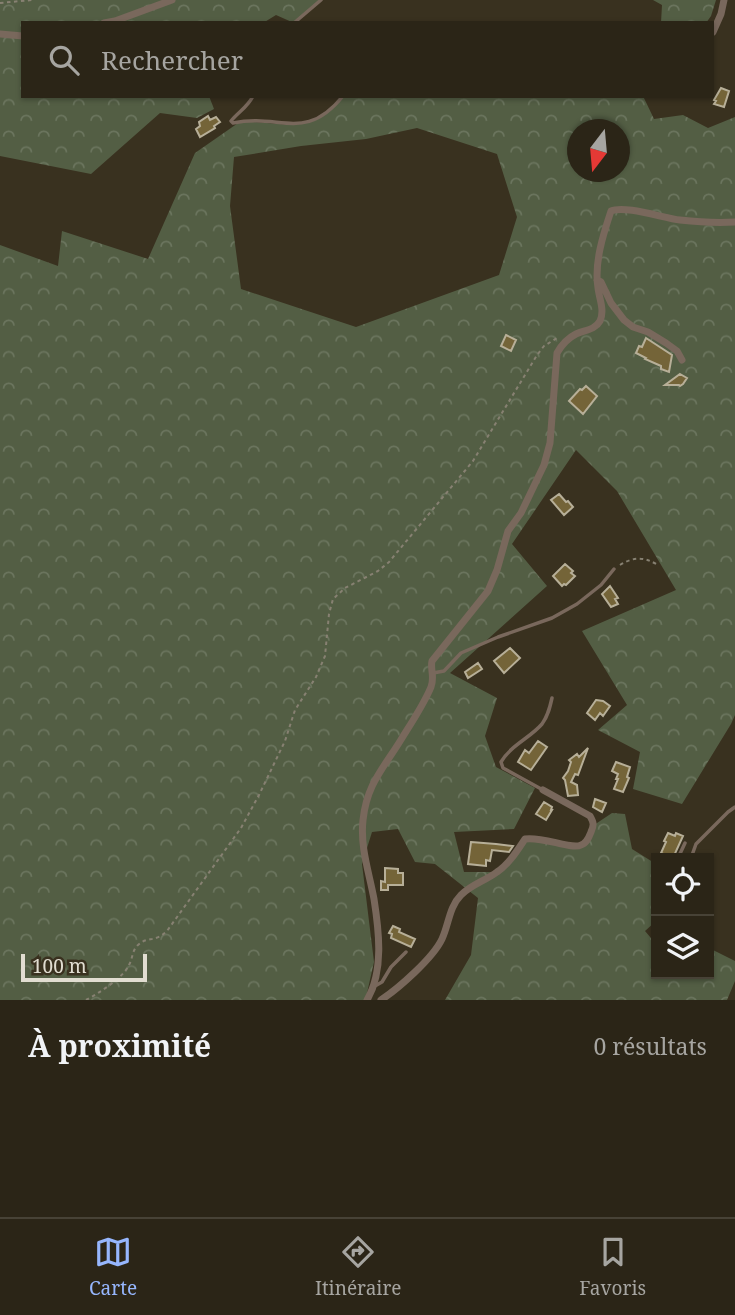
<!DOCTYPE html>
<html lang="fr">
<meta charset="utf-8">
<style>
:root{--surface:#2b2517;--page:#332d20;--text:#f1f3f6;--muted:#a6a5a1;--line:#474236;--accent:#96b6fd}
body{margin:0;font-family:"Noto Serif",serif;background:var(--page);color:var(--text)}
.controls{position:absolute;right:21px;bottom:21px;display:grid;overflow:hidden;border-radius:0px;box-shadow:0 2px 5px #0004}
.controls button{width:63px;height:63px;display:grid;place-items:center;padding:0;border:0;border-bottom:2px solid var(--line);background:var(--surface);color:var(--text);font:35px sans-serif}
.compass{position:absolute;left:567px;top:119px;width:63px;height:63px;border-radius:50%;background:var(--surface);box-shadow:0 2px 5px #0004;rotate:196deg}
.scale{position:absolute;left:21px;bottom:18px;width:126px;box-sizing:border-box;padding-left:7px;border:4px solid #e1ddd1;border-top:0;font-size:19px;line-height:24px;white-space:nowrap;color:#e1ddd1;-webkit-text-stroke:5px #39311f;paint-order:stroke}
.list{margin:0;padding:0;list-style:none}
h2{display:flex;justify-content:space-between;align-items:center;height:91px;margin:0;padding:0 28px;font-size:30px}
h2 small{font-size:23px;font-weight:400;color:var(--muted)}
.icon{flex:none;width:38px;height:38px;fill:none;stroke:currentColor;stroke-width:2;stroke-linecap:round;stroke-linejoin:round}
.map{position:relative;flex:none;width:735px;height:1000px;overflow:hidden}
.search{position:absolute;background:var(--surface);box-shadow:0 2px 5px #0004;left:21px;right:21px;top:21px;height:77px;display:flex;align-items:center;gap:18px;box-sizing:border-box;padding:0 24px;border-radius:0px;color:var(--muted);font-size:26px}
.sheet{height:217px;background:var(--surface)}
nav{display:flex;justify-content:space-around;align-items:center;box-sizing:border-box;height:98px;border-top:2px solid var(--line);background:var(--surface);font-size:19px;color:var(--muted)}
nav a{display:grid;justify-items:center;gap:4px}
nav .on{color:var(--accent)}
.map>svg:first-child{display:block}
.forest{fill:url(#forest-crowns);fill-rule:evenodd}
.building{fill:#746438;stroke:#b7af98;stroke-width:2}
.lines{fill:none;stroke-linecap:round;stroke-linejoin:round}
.path{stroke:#878172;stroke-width:2;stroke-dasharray:3.5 3.5;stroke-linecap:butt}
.service{stroke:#79685c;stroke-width:3.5}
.minor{stroke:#79685c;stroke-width:7}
</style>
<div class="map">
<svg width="735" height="1000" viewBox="0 0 735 1000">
<defs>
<pattern id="forest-crowns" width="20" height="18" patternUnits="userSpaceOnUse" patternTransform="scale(1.75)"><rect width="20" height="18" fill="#535e44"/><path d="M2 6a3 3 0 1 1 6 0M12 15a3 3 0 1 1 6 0" fill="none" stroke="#6b755e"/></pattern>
</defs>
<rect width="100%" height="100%" fill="#39311f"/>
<path class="forest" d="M0,0H321L294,23L276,15L263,23H23V96H209L214,109L197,118L160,113L91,174L0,156Z
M653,0H716L711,16L706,23H661L662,5Z
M343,96H643L654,119L683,115L708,128L735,117V715L731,724L682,804L633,789L640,752L598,730L627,705L582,631L676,590L617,491L576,450L512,544L547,586L450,673L497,698L485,736L496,767L535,788L514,829L454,832L464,872H498L525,839L581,845L594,825L612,813L625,814L632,849L656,864V921L645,931L656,944V974H709V948L735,961V981L727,1000H445L471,955L478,898L435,864L415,862L398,829L372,832L362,864L374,962L367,993L368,1000H0V245L58,266L62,231L148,259L195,153L241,121L292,125L320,118ZM417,128L497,154L517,217L499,275L356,327L241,289L230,206L234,157L301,146L366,139ZM578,130H620V172H578Z"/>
<path class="building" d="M721,88L729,91L724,107L714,104L716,101L714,100Z
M208,116L210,120L216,117L220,122L214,126L215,128L200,137L196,129L200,126L199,122Z
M506,335L516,340L511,351L501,346Z
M646,338L672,355L669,372L661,369V366L645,359L646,358L636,353L639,346L642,347Z
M680,374L687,378L683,384L680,386L679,385H665Z
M586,386L597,396L583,414L569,401L580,389L582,390Z
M559,494L566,502L568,501L573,507L564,515L551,500Z
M565,564L573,571L571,573L575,576L566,585L564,584L562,586L553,576Z
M610,586L618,598L615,599L618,604L611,607L602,594Z
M510,648L520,658L504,673L494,661Z
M478,663L482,669L468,678L465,672Z
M596,700L603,701L610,706L603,716L600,713L595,720L587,713Z
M538,741L547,747L531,770L518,762L525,750L529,753Z
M588,748L578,775L575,774L571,782L577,785L578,795L568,796L565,780L563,778L568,771L571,762L569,760L577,754L579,757Z
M616,762L630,767L627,777L629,778L623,792L614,789L618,779H616L618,774L612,771Z
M595,799L606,803L602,812L593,807Z
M544,802L552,807L551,810H552L546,820L536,814Z
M668,833L675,836L676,833L683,836L673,858L661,853L666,842L664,841Z
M471,842L496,844L513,846L509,852L492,850L490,861L486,860V866L468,864Z
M385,868L398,869V873H403V885H388V890H381V881L385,882Z
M393,926L400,929L399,932L415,939L411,947L391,938L392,934L389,933Z"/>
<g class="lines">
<path class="path" d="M0,3L32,0
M620,565C635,556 644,557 658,565
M86,1000C99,993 123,978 129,965C133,958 132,950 138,945C147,936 155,943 167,931L241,828L259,795L285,741L295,710L316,677L325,656L329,614L333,599L345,588L378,571L389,562L473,461L537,355L544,346L557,338"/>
<path class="service" d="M294,23L321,0
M253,96C248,107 238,112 231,121L233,123C281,113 305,143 343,96
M433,673L444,671L461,653L498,637L552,618L577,604L601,585L614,569
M543,790L503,768L501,762C511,745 530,738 542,724C548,716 550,707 552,698
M678,858L685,843
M691,858L696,844L728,812L735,807
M375,986L382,982L391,967L406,952"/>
<path class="minor" d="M104,23L115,21L172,0
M713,32L721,14L724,0
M0,34L23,36
M597,280L601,282L611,303L624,320L633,327L648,332L666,343L677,351L682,360
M367,1000C384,971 379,931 374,899C369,872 360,847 363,820C367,783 384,768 402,738C412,722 424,704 431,687C435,677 430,669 432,661L488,591L497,570L508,531L521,513L544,465L550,443L557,353C561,346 568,338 576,334C585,330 595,330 600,321C605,310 599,298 598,288C594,263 603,235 611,211C625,205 663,218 680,220C698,222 717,223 735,222
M381,1000C399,988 433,958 442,939C449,924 449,907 461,895C472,884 485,881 497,872C509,864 517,851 525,839C542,836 572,850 581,845C587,843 589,837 591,832C594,825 594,823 590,816L543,790"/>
</g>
</svg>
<div class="controls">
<button><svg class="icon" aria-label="locate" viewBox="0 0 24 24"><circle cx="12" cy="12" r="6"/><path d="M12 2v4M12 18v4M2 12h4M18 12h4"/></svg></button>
<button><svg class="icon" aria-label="layers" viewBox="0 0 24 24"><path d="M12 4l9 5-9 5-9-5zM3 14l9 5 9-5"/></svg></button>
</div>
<svg class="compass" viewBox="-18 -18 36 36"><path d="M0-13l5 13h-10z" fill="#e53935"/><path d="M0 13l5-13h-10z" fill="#a6a5a1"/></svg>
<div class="scale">100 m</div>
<div class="search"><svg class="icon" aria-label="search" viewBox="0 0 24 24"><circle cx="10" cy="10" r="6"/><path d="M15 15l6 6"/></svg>Rechercher</div>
</div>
<section class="sheet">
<h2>À proximité<small>0 résultats</small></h2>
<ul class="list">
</ul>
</section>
<nav>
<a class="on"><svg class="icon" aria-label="map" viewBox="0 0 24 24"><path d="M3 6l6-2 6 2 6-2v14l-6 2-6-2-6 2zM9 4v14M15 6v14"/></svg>Carte</a>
<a><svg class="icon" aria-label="directions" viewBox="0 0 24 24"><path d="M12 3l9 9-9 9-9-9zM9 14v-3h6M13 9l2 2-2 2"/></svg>Itinéraire</a>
<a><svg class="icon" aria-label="saved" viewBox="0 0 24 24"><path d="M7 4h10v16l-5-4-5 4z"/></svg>Favoris</a>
</nav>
